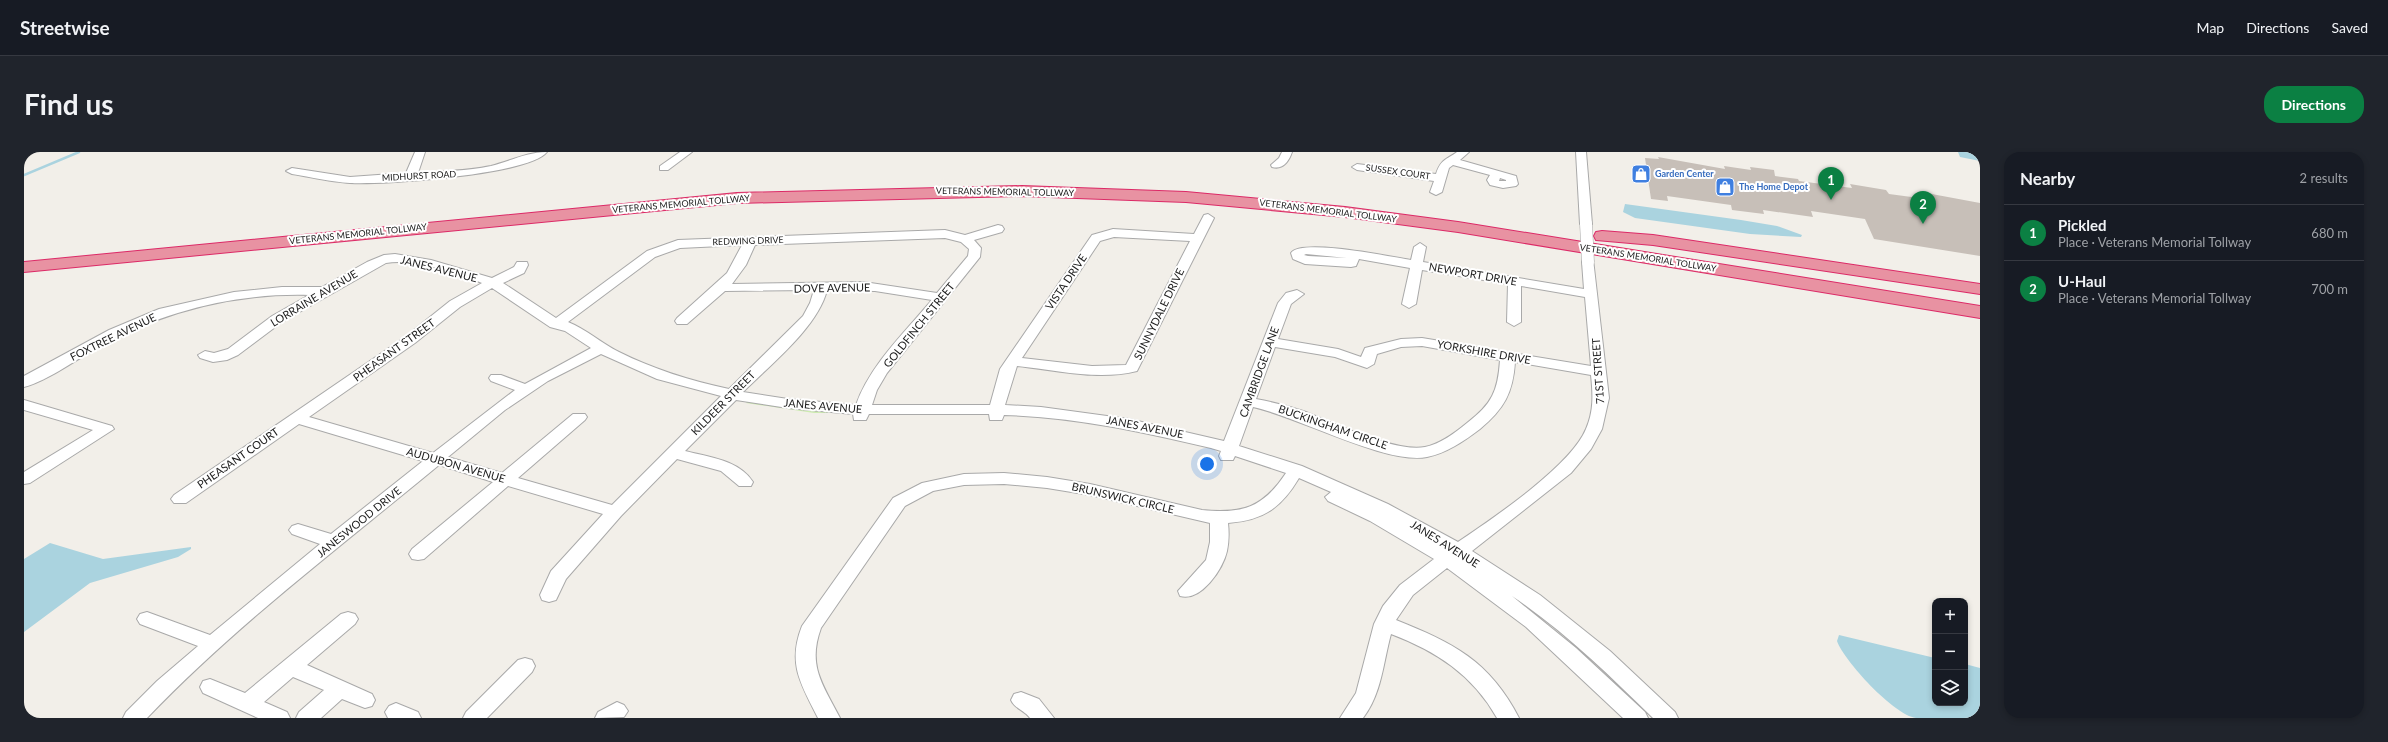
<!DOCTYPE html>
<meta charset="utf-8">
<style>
:root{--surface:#171b24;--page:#20242c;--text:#f1f3f6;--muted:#9ea1a6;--line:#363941;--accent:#0b8043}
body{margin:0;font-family:Lato,sans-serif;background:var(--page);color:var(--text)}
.controls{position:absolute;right:12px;bottom:12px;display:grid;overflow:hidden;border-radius:8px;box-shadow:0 2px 6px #0003}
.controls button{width:36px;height:36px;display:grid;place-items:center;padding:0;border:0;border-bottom:1px solid var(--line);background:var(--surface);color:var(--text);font:20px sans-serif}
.you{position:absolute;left:1183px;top:312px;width:14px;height:14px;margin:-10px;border:3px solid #fff;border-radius:50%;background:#1a73e8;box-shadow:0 0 0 6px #1a73e833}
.badge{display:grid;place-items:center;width:26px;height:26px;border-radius:50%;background:var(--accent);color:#fff;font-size:13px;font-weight:700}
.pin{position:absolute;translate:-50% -33px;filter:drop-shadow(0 1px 2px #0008)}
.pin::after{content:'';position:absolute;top:21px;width:14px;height:12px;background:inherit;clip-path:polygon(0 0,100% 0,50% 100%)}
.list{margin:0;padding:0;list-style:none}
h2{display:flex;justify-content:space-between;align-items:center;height:52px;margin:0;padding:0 16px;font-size:17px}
h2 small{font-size:13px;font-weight:400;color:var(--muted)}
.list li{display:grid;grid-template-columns:26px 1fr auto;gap:12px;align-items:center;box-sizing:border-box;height:56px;padding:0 16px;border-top:1px solid var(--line)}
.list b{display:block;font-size:15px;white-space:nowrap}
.list p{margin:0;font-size:13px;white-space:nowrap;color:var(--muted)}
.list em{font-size:13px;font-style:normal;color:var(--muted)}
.icon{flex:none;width:22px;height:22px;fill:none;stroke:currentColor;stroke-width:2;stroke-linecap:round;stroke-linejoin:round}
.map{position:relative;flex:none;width:1956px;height:566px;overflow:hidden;border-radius:16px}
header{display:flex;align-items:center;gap:24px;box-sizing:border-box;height:56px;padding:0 20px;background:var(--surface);border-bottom:1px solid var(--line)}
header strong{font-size:19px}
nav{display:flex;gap:22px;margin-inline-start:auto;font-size:14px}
.intro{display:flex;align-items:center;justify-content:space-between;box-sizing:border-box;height:96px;padding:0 24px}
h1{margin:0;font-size:28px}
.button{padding:10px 18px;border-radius:16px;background:var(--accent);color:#fff;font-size:14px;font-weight:700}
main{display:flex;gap:24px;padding:0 24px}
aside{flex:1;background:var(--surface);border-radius:16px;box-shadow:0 2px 6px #0003}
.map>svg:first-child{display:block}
.grass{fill:#cdebb0}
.water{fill:#aad3df}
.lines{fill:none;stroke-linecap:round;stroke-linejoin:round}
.stream{stroke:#aad3df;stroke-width:2.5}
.building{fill:#c7bfb8}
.minor-casing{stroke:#a9a9a9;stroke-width:2}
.highway-casing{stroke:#dc2a67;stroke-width:2}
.minor{fill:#fff;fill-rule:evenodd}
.highway{fill:#e892a2;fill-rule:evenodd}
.minor-bridge-casing{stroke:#a9a9a9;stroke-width:13;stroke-linecap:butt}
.minor-bridge{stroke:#fff;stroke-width:12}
.labels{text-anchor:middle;stroke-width:4;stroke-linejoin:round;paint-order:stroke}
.far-street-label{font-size:9px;fill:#222;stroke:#fff}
.far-shop-label{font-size:9px;font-weight:bold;fill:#366cbe;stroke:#fff;text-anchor:start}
.street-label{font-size:11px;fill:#222;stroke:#fff}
</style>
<header>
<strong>Streetwise</strong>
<nav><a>Map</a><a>Directions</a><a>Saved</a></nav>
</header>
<div class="intro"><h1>Find us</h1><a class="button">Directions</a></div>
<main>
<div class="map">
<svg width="1956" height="566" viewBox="0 0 1956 566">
<rect width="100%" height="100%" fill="#f2efe9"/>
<path class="grass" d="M724,249L819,260L818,261H790L722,251Z"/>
<path class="water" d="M1934,0H1956V9L1936,5Z
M1601,52L1717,68L1753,74L1778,83L1777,85L1726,82L1611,66L1599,60Z
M26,391L79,407L167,395V397L154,405L66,431L0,480V407Z
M1815,483L1911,506V551H1941V512L1956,516V566C1935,566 1912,566 1892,566C1870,563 1820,509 1813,489Z"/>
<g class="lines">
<path class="stream" d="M0,23L55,0"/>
</g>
<path class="building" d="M1634,5L1701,17L1700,14L1727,18L1726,15L1750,18L1751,24L1774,27L1775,29L1828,36L1826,32L1862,38L1865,42L1895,46L1893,42L1899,43L1897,40L1956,51V104L1850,87L1841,67L1787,59L1789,65L1739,58L1740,62L1708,58L1707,53L1643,44L1644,49L1627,47L1621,6L1635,7Z"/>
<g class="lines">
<defs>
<path id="minor" d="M391,0H401L394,21C419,19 443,19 467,14C487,9 503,0 523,0C505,23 358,33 326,31C307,30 287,25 268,22L262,19L268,16L326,25L382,21Z
M656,0H668L644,18H636V14Z
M1258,0H1268C1265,9 1259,18 1248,15L1247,13L1255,6Z
M1433,0H1445L1436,8L1492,24L1494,32L1492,34L1479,36L1466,33L1463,28L1466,23L1429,13L1425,16L1418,40L1412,43L1406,40L1410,29L1333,18L1328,15L1333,12L1412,22C1417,7 1422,8 1433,0ZM1476,26L1482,28V29H1475Z
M1552,0H1562L1568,72L1562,76L1556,72Z
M1184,62L1190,66L1113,219C1074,229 1032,218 993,214L981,253L1017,255L1105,267L1200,289L1254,151L1262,141L1273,138L1280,142L1267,152L1254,187L1314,197L1337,205L1341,196L1377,187L1398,186L1567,214L1561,145L1497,134V170L1490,174L1483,170L1484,132L1398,118L1392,152L1385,156L1378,152L1386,116L1335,107L1332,114L1327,115L1281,112L1269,107L1267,101C1277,86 1368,105 1387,108L1390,95L1396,91L1402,95L1399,110L1560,137L1558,110L1559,107H1569L1585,246L1578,277L1567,297L1547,321L1448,399L1516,443L1586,499L1651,560L1654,566H1629C1585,523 1540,479 1488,444L1552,496L1621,560L1624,566H1599L1502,475L1423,416L1389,443L1372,468C1429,491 1465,508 1495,566H1473C1449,523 1412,499 1367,482C1359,511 1358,541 1339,566H1316L1332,541L1350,472L1359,454L1376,433L1410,407L1346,369L1304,349L1301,345L1307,340L1275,326C1257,356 1240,368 1204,371C1205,380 1205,389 1203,399C1199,417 1177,450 1156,444L1154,439L1182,408L1186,390V371L1066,343L1023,336L980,332L940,333L909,339L881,354L797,476C783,514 799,533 816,566H794C777,532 763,512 778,474L869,346L898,331L940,322L980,321L1023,325L1066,332L1178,358C1218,362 1239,356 1262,321L1211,304L1209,308H1197L1195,304L1197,299L1187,296C1119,280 1051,265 980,263L978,268H966L965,262H845L842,268H830L829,262L764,256L712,248L661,299C685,305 715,308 729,330L727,334H715L697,319L653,307L597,364L542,427L532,448L525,450L518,448L516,443L527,419L579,362L484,334L400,407L394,408L388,407L385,402L388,397L469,330L415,313C316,395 212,473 123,566H99L102,560L133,529L174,494L116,472L113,467L116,462L123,460L186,483L296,392L268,382L265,378L268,374L274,372L307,382L399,309L275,272L162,351H150L147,347L150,343L381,185L426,149L458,131C433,121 389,106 362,111L258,170L214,203L203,208L189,210L176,206L174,203L181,199L190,201L204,197L248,164L285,143C214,141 143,158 80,192C57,204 24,229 0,235V224L85,178L135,157L210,140L258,135H298L343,110L360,103L371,102L407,108L468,126L490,115L493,110H503L504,113L500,121L479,131L532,166L623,99L654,88L921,78L941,83L974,73L978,74L980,77L978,80L950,88L957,96L956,105L863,221L853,238L848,253H966L976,217L1068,83L1089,77L1170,82L1180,63ZM1090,85L1166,89L1102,213L1068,214L998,206L1076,89ZM921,86L937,90L945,97L944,104L913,141L840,130L708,132L722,113L731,93ZM718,93L703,121L653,166L651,169L653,172H663L701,139L790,138L786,151L779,164L705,237C667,229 629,217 595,200C577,191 562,177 544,170L631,105L656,96ZM1282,102L1323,106L1284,104L1280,103ZM468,136L526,175L541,179L567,196L501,232L477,223H467L465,226L467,229L491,238L409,301L285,265L391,191L436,155ZM803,138L851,139L908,148C881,180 846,213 832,253L764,247L719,240C746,213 794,175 803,138ZM1398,194L1476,208C1474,239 1468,252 1443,271C1431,281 1416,292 1401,295C1371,301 1308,270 1279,259C1264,254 1248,250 1232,247L1251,195L1311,205L1343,216L1350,212L1353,202L1377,195ZM577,202L633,227L697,244L588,353L494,326L561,268L563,265L561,262H549L478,321L424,305L481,258L524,229ZM1491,210L1567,223C1569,242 1570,259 1562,277C1547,314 1468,367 1434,390L1364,352L1278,314L1215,294L1229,255C1275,265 1362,313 1403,305C1423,301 1440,289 1456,277C1480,257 1489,241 1491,210Z
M0,248L88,274L90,277L6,331L0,332V320L69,278L0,258Z
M324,460L331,462L334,467L331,472L283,513L348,542L351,548L348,554L341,556L318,547L297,566H272L275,560L300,538L269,525L240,550L263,560L266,566H234L179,541L176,535L179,529L186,527L221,541L317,462Z
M501,506L508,508L511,514L508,520L463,566H439L442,560L494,508Z
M997,540L1015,547L1030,566H1006C1000,558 991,557 987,548L990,542Z
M593,550L600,553L604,559L600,565L571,566L574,560Z
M372,551L394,560L397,566H364L361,560L365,554Z"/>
<path id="highway" d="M998,34L1162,40L1321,55L1434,70L1956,154V166L1434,80L1321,65L1162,50L998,44L713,51L0,120V110L713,41Z
M1578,79L1629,83L1956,132V142L1629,93L1572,88L1570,84L1572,80Z"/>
</defs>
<use href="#minor" class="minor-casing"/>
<use href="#highway" class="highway-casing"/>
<use href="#minor" class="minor"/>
<use href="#highway" class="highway"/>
<defs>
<path id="minor-bridge" d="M1562,72L1564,110"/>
</defs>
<use href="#minor-bridge" class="minor-bridge-casing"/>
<use href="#minor-bridge" class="minor-bridge"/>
</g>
<defs>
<symbol id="shop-square" viewBox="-11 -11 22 22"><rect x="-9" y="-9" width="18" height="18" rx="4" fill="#3f7fe0" stroke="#fff"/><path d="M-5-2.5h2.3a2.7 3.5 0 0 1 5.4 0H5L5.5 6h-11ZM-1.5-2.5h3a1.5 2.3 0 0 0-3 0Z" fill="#fff"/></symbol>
</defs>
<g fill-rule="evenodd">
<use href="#shop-square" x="1606" y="11" width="22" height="22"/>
<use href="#shop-square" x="1690" y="24" width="22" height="22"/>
</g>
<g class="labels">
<g class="far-street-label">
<text transform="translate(1374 20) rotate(8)" y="3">SUSSEX COURT</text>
<text transform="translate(395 24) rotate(-3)" y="3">MIDHURST ROAD</text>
<text transform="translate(981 40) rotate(1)" y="3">VETERANS MEMORIAL TOLLWAY</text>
<text transform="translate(657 52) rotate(-5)" y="3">VETERANS MEMORIAL TOLLWAY</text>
<text transform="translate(1304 59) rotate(7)" y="3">VETERANS MEMORIAL TOLLWAY</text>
<text transform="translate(334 82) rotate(-6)" y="3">VETERANS MEMORIAL TOLLWAY</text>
<text transform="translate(724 89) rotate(-2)" y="3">REDWING DRIVE</text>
<text transform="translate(1624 106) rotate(9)" y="3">VETERANS MEMORIAL TOLLWAY</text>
</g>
<g class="far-shop-label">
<text x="1631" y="25">Garden Center</text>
<text x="1715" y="38">The Home Depot</text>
</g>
<g class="street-label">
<text transform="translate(415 117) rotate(14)" y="4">JANES AVENUE</text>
<text transform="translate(1449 122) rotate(10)" y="4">NEWPORT DRIVE</text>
<text transform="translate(1042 130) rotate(-56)" y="4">VISTA DRIVE</text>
<text transform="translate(808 136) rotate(-1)" y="4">DOVE AVENUE</text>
<text transform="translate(290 146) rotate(-31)" y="4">LORRAINE AVENUE</text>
<text transform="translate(1135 162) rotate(-64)" y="4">SUNNYDALE DRIVE</text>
<text transform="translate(895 173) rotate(-51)" y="4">GOLDFINCH STREET</text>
<text transform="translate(89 185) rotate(-26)" y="4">FOXTREE AVENUE</text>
<text transform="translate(370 198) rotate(-36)" y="4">PHEASANT STREET</text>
<text transform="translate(1460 200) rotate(10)" y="4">YORKSHIRE DRIVE</text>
<text transform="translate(1574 219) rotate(-94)" y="4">71ST STREET</text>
<text transform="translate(1235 220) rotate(-70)" y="4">CAMBRIDGE LANE</text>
<text transform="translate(699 251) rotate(-45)" y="4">KILDEER STREET</text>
<text transform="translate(799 254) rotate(5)" y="4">JANES AVENUE</text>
<text transform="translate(1121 275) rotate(11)" y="4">JANES AVENUE</text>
<text transform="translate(1309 275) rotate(19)" y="4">BUCKINGHAM CIRCLE</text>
<text transform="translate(214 306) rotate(-35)" y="4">PHEASANT COURT</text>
<text transform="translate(432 313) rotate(16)" y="4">AUDUBON AVENUE</text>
<text transform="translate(1099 346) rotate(13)" y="4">BRUNSWICK CIRCLE</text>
<text transform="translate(335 370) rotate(-39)" y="4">JANESWOOD DRIVE</text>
<text transform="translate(1421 392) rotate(32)" y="4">JANES AVENUE</text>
</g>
</g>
</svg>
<div class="controls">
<button>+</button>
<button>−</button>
<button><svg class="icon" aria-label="layers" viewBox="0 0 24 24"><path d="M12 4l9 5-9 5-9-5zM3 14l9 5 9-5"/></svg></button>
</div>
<div class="you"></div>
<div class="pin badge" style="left:1807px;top:48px">1</div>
<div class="pin badge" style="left:1899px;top:72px">2</div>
</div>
<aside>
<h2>Nearby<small>2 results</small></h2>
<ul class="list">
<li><span class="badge">1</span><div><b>Pickled</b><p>Place · Veterans Memorial Tollway</p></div><em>680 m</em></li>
<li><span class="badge">2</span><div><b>U-Haul</b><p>Place · Veterans Memorial Tollway</p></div><em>700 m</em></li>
</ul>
</aside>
</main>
